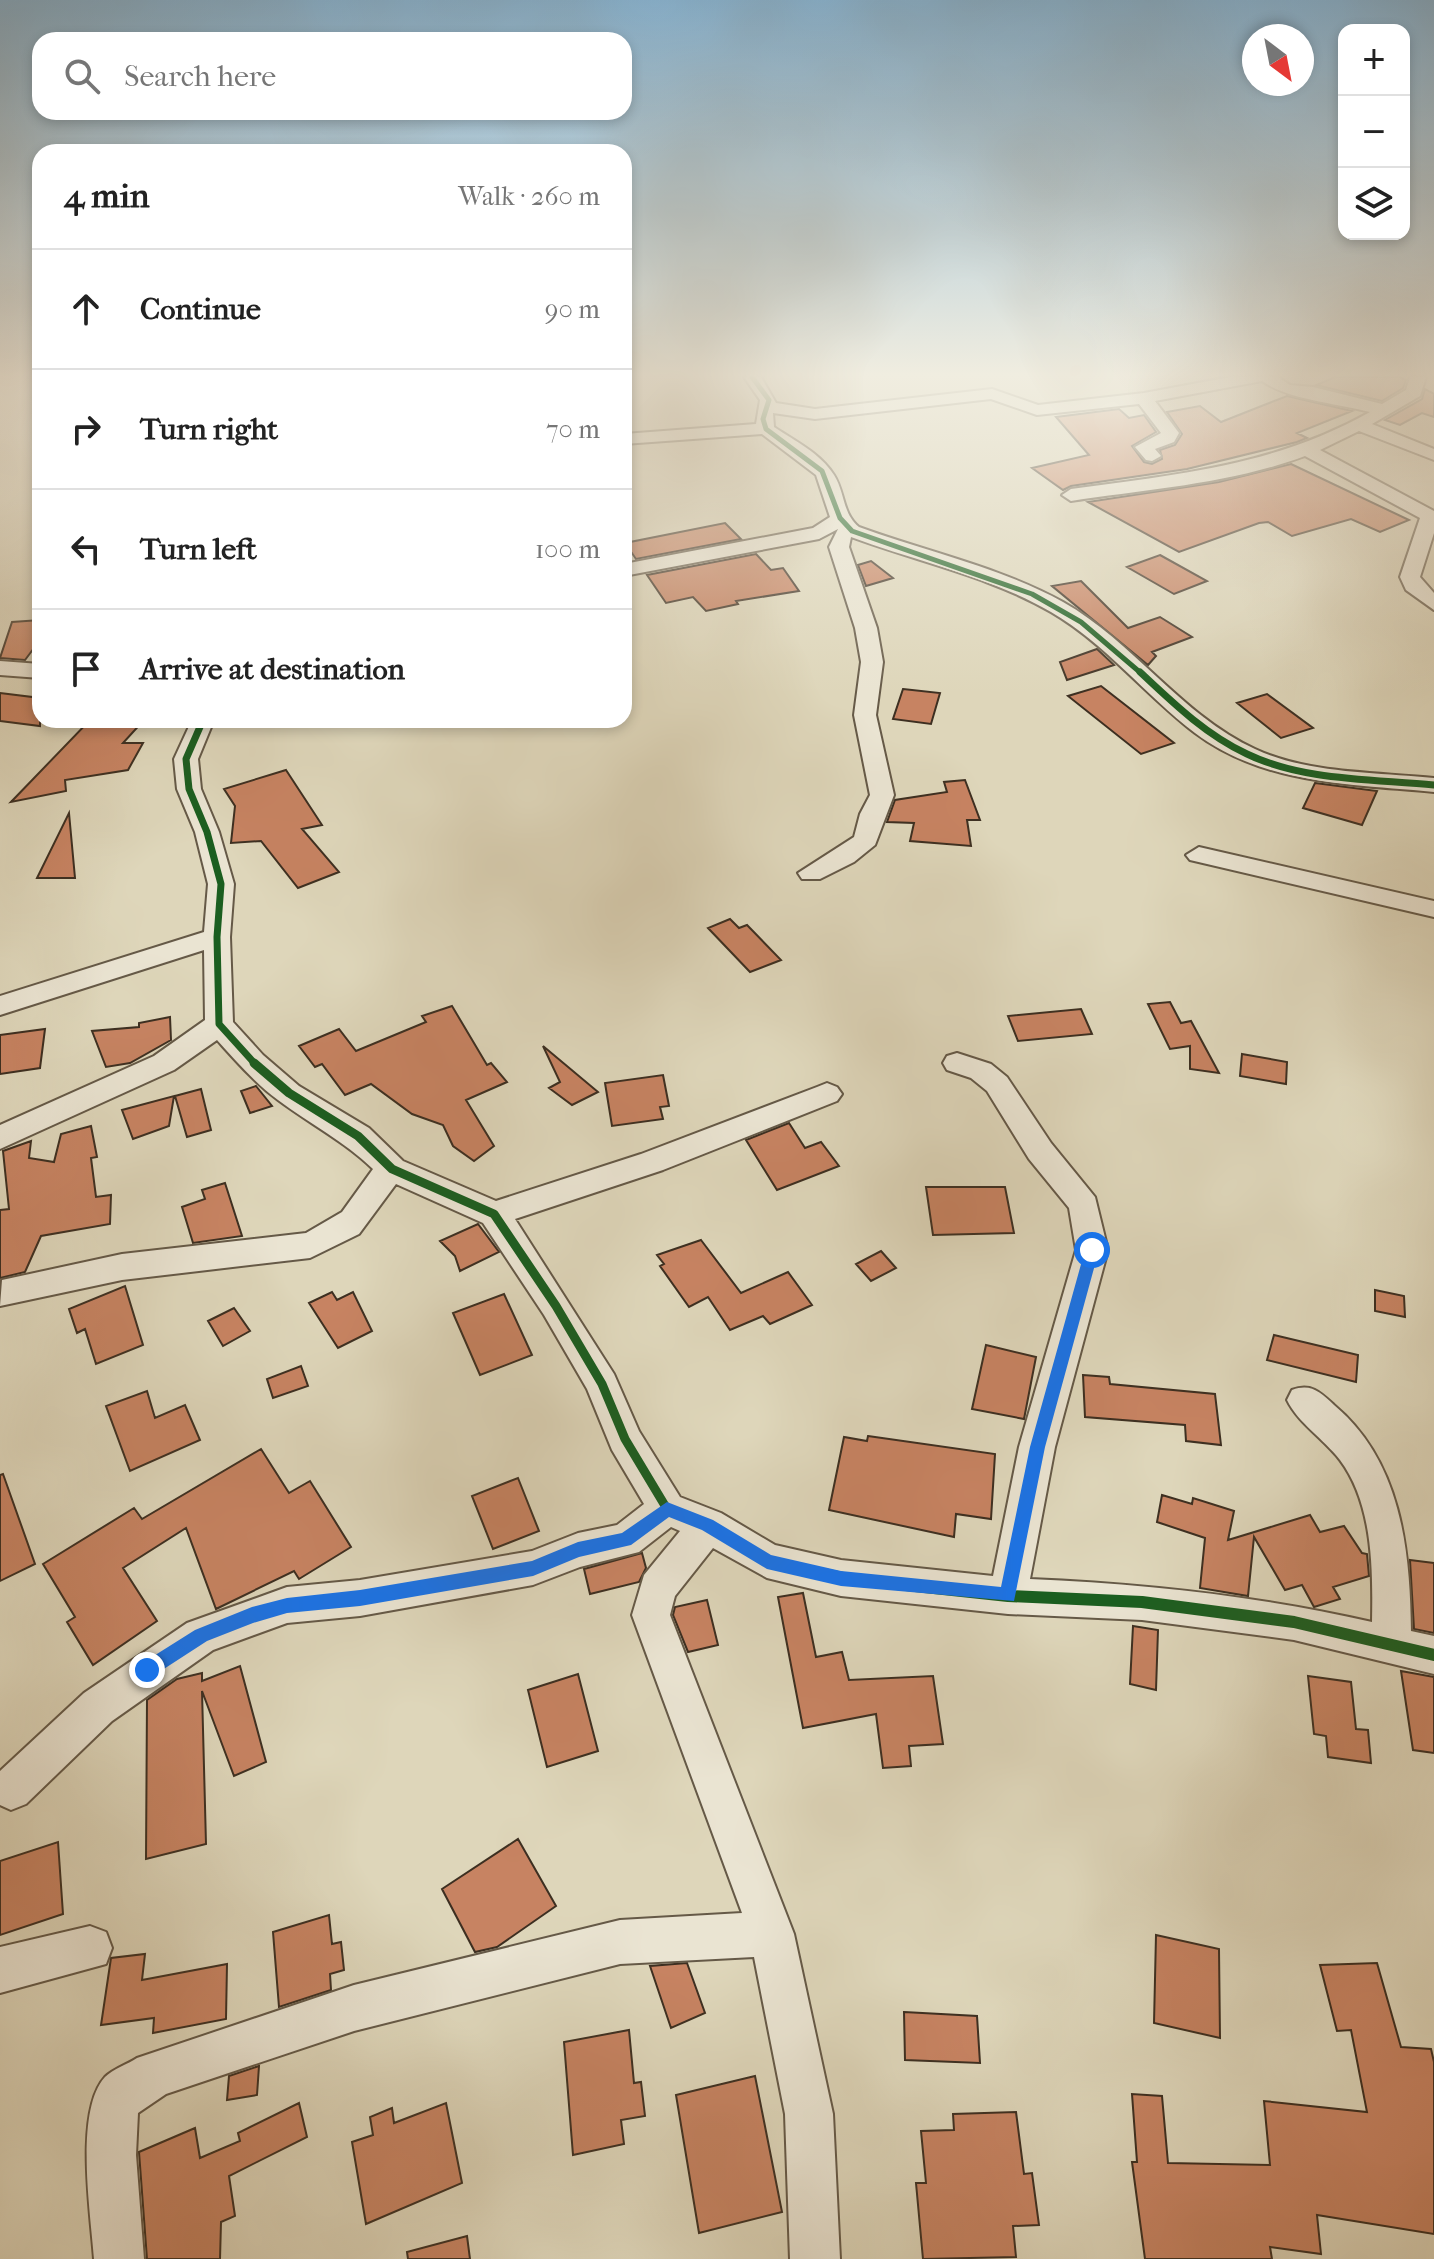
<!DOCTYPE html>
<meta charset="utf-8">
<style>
:root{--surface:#fff;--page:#f2f2f2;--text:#222;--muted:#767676;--line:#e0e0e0}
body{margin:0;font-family:"IM FELL French Canon",serif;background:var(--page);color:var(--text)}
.controls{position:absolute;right:24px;top:24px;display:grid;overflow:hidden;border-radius:16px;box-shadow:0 4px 12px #0003}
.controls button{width:72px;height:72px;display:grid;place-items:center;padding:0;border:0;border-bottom:2px solid var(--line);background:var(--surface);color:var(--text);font:40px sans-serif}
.compass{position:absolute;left:1242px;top:24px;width:72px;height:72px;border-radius:50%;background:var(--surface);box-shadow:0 4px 12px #0003;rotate:148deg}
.stop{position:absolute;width:24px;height:24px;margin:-18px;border:6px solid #1a73e8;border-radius:50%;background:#fff}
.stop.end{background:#1a73e8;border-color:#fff;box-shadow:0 2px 8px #0008}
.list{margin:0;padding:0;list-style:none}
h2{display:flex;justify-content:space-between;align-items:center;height:104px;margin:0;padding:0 32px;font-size:34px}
h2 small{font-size:26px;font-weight:400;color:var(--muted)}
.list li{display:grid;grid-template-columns:52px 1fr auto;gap:24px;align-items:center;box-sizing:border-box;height:120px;padding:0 32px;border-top:2px solid var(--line)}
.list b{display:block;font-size:30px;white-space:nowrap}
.list em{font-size:26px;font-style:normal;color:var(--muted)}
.icon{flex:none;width:44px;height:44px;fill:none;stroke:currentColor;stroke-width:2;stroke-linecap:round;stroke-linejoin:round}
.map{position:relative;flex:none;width:1434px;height:2259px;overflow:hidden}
.search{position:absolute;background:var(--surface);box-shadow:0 4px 12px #0003;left:32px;top:32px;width:600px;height:88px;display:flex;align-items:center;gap:20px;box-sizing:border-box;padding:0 28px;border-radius:24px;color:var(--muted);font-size:30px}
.panel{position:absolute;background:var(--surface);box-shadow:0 4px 12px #0003;left:32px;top:144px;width:600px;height:584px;border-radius:24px}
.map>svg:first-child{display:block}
.building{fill:#c78362;stroke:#3d2f21;stroke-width:2}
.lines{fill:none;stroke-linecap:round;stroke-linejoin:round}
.minor-casing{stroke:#655947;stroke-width:4}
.minor{fill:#eae4d2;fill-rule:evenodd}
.cycleway-far3-casing{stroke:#eae4d2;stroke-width:8}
.cycleway-far2-casing{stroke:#eae4d2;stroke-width:11}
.cycleway-far1-casing{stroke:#eae4d2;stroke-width:14}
.cycleway-casing{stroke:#eae4d2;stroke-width:17}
.cycleway-far3{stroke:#1b5e20;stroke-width:5}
.cycleway-far2{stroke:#1b5e20;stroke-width:7}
.cycleway-far1{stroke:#1b5e20;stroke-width:9}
.cycleway{stroke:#1b5e20;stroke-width:12}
.route{fill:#1a73e8}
</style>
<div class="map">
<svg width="1434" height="2259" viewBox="0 0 1434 2259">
<rect width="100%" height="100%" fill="#ded6ba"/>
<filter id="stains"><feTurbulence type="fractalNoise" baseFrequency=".0025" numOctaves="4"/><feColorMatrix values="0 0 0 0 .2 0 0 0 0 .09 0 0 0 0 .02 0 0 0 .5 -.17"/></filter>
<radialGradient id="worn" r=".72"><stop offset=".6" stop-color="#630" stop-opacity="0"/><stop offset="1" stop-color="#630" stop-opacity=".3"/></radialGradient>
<path class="building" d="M1336,377H1400L1406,380L1403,388L1382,401L1316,385Z
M1425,389L1434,394V417L1422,413L1400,425L1385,420L1422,399Z
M1287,396L1352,411L1297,433L1307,438L1297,442L1187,469L1071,486L1063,490L1032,468L1089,455L1056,417L1119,409L1129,418L1144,415L1156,432L1132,446L1144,462L1152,464L1162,459L1160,450L1175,445L1182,434L1167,412L1200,406L1221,422Z
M1291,464L1409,520L1380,532L1351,519L1292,536L1268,522L1259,523L1179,552L1088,502L1219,482Z
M725,523L741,539L636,559L625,543Z
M756,554L771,570L783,568L799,591L736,601L738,604L706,611L693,597L666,603L647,575Z
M1160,555L1207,581L1174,594L1127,567Z
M871,561L893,578L866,586L858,565Z
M1081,581L1128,628L1160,617L1192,637L1152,652L1156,656L1148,665L1052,586Z
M40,620V640L25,660L0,658L12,622Z
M1097,649L1114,665L1067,680L1060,662Z
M1101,686L1174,743L1141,754L1068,696Z
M903,689L940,693L931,724L893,719Z
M0,693L40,698V726L0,721Z
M1267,694L1313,728L1281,738L1237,703Z
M90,720H144L123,743H143L128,770L65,780L66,791L11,802Z
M286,770L322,825L302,829L339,872L298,888L261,841L231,843L235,806L224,789Z
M965,780L980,820H967L971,846L910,841L914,823L887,822L895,800L947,792L944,782Z
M1315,783L1377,791L1362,825L1303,808Z
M69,813L75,878H37Z
M730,919L739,928L747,925L781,960L750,972L708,928Z
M1170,1002L1181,1023L1191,1021L1219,1073L1190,1069V1046L1170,1049L1148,1004Z
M452,1006L487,1065L491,1063L507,1082L466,1100L494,1146L474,1161L453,1146L443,1125L412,1114L371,1084L345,1095L322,1064L315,1067L299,1046L339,1029L356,1051L426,1022L422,1016Z
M1081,1009L1092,1034L1018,1041L1008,1016Z
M170,1017L171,1040L130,1063L106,1067L92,1031L139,1027V1023Z
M45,1029L40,1068L0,1074V1035Z
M543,1046L598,1092L572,1105L549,1088L560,1082Z
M1242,1054L1287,1062L1286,1084L1240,1076Z
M663,1075L669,1106L660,1107L663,1119L612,1126L605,1083Z
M256,1086L272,1106L250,1113L241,1091Z
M201,1089L211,1130L187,1137L175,1096Z
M174,1096L169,1126L133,1139L122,1110Z
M789,1123L805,1148L821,1142L839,1166L777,1190L746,1140Z
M91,1126L97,1157L91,1158L96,1197L111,1195L110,1224L41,1236L25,1272L0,1278V1210L9,1209L3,1151L31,1141L29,1158L54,1162L61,1134Z
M225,1183L242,1236L193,1243L182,1207L205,1199L202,1190Z
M926,1187H1005L1014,1233L933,1235Z
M478,1224L499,1252L460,1271L455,1256L440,1241Z
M701,1240L741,1293L788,1272L812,1305L770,1324L763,1316L730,1330L708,1297L689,1307L660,1266L664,1264L657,1255Z
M881,1251L896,1268L871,1281L856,1264Z
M125,1286L143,1345L96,1364L85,1329L77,1333L69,1309Z
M1375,1290L1404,1296L1405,1317L1375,1311Z
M332,1292L337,1300L353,1292L372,1331L338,1348L309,1303Z
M504,1294L532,1355L480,1375L453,1313Z
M234,1308L250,1331L223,1346L208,1321Z
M1274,1335L1358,1355L1356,1382L1267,1360Z
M986,1345L1036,1357L1024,1419L972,1409Z
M301,1366L308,1386L273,1398L267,1379Z
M1083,1375L1109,1377L1110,1384L1215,1394L1221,1445L1186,1441L1185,1425L1085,1417Z
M147,1391L155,1418L185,1405L200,1440L130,1471L106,1406Z
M868,1436L995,1454L991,1519L956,1514L954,1537L829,1510L844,1437L867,1441Z
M261,1449L289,1493L310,1481L351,1547L299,1579L294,1571L216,1609L186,1528L123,1568L157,1621L93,1665L67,1622L75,1617L43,1564L134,1508L142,1519Z
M3,1474L35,1564L0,1581V1475Z
M518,1478L539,1531L493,1549L472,1496Z
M1162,1495L1192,1504L1193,1498L1234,1511L1228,1540L1310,1515L1320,1532L1344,1526L1362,1553L1367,1554L1369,1576L1333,1587L1340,1599L1314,1607L1302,1585L1285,1590L1254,1537L1248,1596L1200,1588L1205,1538L1157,1522Z
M642,1553L646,1568L639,1582L590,1594L584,1569Z
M1410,1560L1434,1563V1633L1414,1629Z
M803,1593L816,1657L842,1652L849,1680L933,1676L943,1744L909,1746L911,1766L883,1768L876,1714L803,1728L778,1597Z
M707,1600L718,1645L688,1652L673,1615L675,1607Z
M1133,1626L1158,1630L1156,1690L1130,1684Z
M240,1666L266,1762L234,1776L202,1691L206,1844L146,1859L147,1700L177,1679L202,1673V1681Z
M1401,1671L1434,1677V1753L1413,1750Z
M578,1674L598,1751L547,1767L528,1690Z
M1308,1676L1351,1682L1356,1729L1368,1730L1371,1763L1328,1757L1326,1736L1314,1734Z
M518,1839L556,1906L497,1947L475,1952L442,1889Z
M58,1842L63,1914L0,1935V1861Z
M329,1915L332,1944L341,1942L344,1970L330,1974L331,1990L279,2007L273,1932Z
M1156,1935L1219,1949L1220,2038L1154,2023Z
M145,1954L142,1980L227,1964L226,2019L153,2033L154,2018L101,2025L111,1958Z
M687,1963L705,2013L671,2028L650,1966Z
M1377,1963L1401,2047L1431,2049L1434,2062V2234L1317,2215L1321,2254L1270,2247L1272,2259H1145L1132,2162H1137L1132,2094L1162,2096L1168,2163L1270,2165L1264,2101L1367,2112L1351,2030L1337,2031L1320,1965Z
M904,2012L977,2016L980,2063L905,2060Z
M629,2030L634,2083L641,2082L645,2116L621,2120L624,2144L573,2155L564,2042Z
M259,2066L257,2095L227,2100L229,2076Z
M755,2076L782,2212L699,2233L676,2095Z
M299,2103L307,2137L229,2176L235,2216L221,2222L220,2259H147L139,2152L195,2128L200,2158L240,2141L238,2133Z
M446,2103L462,2183L366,2224L352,2142L373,2135L370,2117L392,2108L394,2123Z
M1016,2112L1024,2174L1032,2173L1039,2225L1013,2226L1016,2257L923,2259L916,2183H926L921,2131L954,2130L953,2114Z
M467,2236L470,2259H408L407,2252Z"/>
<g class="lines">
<defs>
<path id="minor" d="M744,377H761L776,403L815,409L992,389L1038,405L1144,393L1230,377H1278L1290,385L1313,387L1382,404L1406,390L1410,377H1426L1420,396L1372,424L1434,449V460L1359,431L1320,450L1434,511V533L1420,577L1434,593V610L1406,590L1400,577L1420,518L1305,456C1230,484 1149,489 1071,501L1062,495L1071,489C1179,474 1274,466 1370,412C1337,403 1289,400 1262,381L1155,401L1179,433L1174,442L1155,449L1161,456L1152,461L1146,460L1135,447L1161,433L1139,404L1037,415L991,399L815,419L773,413L774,427C795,441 820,453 834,475C845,492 842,513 859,527C927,552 1000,567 1063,602C1134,642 1181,715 1255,749C1309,774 1376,772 1434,778V792C1352,784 1264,785 1195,733C1145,695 1106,644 1051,612C989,576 918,562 851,537L849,547L877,628L883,662L876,715L894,795L875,845L854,862L820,879H802L798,873L854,837L860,814L870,795L854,715L861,662L855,628L829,547L838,529L819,539L624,576V564L813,528L830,517L816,475L762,434L624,444V434L756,424L760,400Z
M0,661L40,664V678L0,675Z
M192,720H214L198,759L201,789L219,832L234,884L230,937L233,1022L263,1055L299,1086L369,1128L403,1161L496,1201L641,1154L817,1087L827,1083L837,1087L842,1094L837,1101L663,1170L515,1219L614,1374L639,1431L680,1497L721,1513L775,1545L841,1560L993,1576L1019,1447L1076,1250L1069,1208L1029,1159L987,1091L971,1078L947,1070L943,1063L947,1056L957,1053L991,1064L1007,1077L1051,1143L1095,1197L1108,1250L1055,1447L1030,1579C1146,1584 1259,1596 1372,1622C1373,1569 1373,1504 1340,1460C1324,1439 1298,1423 1287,1400L1292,1390C1311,1383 1320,1392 1334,1405C1401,1461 1410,1549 1411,1631L1434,1636V1674L1294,1640L1142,1620L1008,1614L841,1596L767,1578L713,1548L675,1596L670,1615L794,1934L833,2114L840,2259H790L785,2114L754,1957L620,1964L354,2031L166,2094L138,2113L136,2155L144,2259H94C91,2215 74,2111 105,2077C113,2069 128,2064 137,2058L354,1985L620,1920L742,1913L632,1615L644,1575L680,1531L671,1527L639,1552L580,1567L533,1585L360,1616L287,1623L213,1650L112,1721L26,1804L11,1810L0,1805V1771L84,1693L187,1623L287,1587L360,1580L532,1551L578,1533L617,1525L644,1504L612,1450L587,1389L544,1315L483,1223L396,1184L359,1234L310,1258L122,1280L0,1306L2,1280L122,1254L306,1233L342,1212L373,1169C344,1141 310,1124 278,1100C255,1083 236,1061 217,1040L174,1070L0,1149V1125L154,1056L205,1020L204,950L0,1015V996L204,932L208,884L195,832L177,789L174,759Z
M1199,847L1434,901V917L1190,860L1186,855Z
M90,1926L106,1932L112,1948L106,1964L0,1993V1947Z"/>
</defs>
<use href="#minor" class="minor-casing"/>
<use href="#minor" class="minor"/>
<defs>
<path id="cycleway-far3" d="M752,377L769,400L763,419L766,429L822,471L840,518L852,531L1032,594L1081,622L1142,674"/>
<path id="cycleway-far2" d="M1140,672C1173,703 1206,735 1247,754C1303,781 1373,779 1434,785
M203,720L186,759L189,789L207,832L221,884L217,937L219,1024L256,1065"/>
<path id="cycleway-far1" d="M254,1063L289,1093L358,1136L392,1169L494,1214L556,1306L602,1384L625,1439L667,1509L708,1525L767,1561L860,1580"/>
<path id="cycleway" d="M841,1578L1008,1596L1142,1602L1294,1622L1434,1655"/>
</defs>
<use href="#cycleway-far3" class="cycleway-far3-casing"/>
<use href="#cycleway-far2" class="cycleway-far2-casing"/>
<use href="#cycleway-far1" class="cycleway-far1-casing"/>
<use href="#cycleway" class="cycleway-casing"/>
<use href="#cycleway-far3" class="cycleway-far3"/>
<use href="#cycleway-far2" class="cycleway-far2"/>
<use href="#cycleway-far1" class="cycleway-far1"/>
<use href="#cycleway" class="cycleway"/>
</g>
<linearGradient id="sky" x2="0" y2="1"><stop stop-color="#87b5d5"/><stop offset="0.54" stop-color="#f0ede0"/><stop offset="1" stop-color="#f0ede0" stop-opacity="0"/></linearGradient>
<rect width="1434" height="694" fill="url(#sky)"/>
<path class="route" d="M1092,1244L1099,1250L1045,1447L1014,1601L841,1586L767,1569L702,1530L669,1517L631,1545L579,1557L533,1576L360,1606L287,1613L253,1623L207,1641L153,1676H141V1664L195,1630L252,1607L287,1598L360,1590L532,1561L578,1542L622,1533L667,1502L713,1520L771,1555L841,1571L1001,1587L1030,1447L1085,1250Z"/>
<rect width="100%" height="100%" filter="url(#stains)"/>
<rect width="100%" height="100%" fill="url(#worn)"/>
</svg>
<div class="controls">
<button>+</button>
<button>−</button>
<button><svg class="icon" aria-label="layers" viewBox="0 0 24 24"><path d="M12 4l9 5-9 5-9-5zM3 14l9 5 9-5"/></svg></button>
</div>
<svg class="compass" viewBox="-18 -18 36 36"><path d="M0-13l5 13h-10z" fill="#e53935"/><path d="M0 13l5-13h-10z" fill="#767676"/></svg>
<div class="stop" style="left:1092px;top:1250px"></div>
<div class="stop end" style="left:147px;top:1670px"></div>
<div class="search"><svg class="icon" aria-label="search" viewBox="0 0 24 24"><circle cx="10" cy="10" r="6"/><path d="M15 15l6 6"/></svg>Search here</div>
<section class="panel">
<h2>4 min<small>Walk · 260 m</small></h2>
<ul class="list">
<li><svg class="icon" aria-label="ahead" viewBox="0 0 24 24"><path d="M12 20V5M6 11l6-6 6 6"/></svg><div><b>Continue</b></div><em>90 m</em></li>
<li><svg class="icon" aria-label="right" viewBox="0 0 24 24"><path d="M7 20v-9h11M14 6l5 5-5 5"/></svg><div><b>Turn right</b></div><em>70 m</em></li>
<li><svg class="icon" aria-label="left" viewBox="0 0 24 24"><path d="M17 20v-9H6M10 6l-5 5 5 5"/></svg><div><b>Turn left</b></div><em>100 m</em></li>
<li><svg class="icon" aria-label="arrive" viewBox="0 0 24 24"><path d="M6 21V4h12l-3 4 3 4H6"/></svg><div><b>Arrive at destination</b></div></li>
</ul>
</section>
</div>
